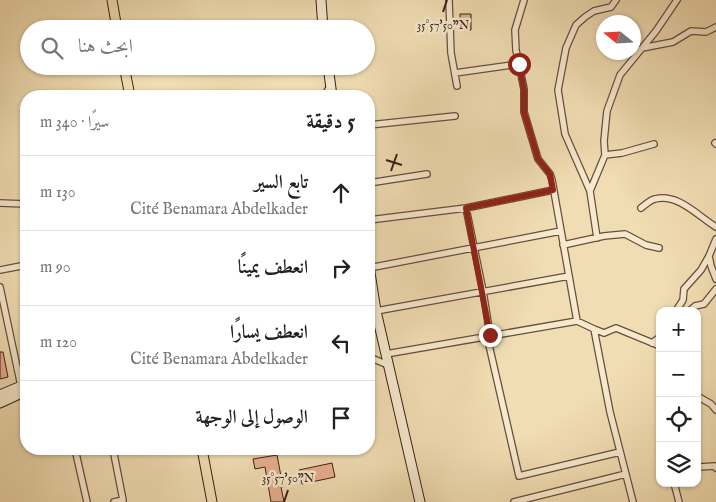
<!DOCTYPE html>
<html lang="ar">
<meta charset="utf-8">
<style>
:root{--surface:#fff;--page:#f2f2f2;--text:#222;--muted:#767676;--line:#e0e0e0}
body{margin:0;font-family:"IM FELL English",Amiri,serif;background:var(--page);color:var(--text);direction:rtl}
.controls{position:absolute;right:15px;bottom:15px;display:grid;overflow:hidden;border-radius:10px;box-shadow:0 1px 4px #0004}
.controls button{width:45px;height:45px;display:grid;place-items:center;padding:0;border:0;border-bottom:1px solid var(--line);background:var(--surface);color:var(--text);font:25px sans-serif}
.compass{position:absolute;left:596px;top:15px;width:45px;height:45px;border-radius:50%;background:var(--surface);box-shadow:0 1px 4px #0004;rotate:288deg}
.stop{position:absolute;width:15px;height:15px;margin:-11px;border:4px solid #8f2418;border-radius:50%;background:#fff}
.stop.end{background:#8f2418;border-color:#fff;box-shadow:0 1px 5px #0008}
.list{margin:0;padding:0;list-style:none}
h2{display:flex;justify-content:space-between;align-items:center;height:65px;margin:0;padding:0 20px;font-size:21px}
h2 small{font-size:16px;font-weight:400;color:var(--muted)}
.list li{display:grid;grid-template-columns:32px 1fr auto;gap:15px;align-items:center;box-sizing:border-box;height:75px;padding:0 20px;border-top:1px solid var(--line)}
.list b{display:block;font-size:19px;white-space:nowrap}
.list p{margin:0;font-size:16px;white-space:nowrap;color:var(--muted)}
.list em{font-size:16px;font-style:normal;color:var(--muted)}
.icon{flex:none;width:28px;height:28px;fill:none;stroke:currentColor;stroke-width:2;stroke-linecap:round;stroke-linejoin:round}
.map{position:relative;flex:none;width:716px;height:502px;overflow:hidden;direction:ltr}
.search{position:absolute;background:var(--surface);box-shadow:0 1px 4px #0004;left:20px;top:20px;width:355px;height:55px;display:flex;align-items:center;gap:12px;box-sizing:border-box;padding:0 18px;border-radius:28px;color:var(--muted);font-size:19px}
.panel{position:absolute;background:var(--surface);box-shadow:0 1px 4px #0004;left:20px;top:90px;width:355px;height:365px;border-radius:20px;direction:rtl}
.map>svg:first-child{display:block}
.building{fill:#e8af8f;stroke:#3c1f14}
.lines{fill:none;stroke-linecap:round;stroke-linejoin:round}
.street-casing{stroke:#694e3c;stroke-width:8}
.secondary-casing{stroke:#3c1f14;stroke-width:11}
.primary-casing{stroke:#3c1f14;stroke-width:11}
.street{stroke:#f6e9ce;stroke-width:5.5}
.secondary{stroke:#f6e9ce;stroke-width:9}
.primary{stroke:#f1ddb3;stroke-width:9}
.route{stroke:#8f2418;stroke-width:6}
.ticks{fill:none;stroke:#3c1f14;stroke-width:2}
.ticks-label{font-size:12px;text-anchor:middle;fill:#3c1f14;stroke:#f6e9ce;stroke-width:5;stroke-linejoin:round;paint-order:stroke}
</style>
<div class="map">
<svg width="716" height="502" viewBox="0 0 716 502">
<rect width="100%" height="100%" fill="#f1ddb3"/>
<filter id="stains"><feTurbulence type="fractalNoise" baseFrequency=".004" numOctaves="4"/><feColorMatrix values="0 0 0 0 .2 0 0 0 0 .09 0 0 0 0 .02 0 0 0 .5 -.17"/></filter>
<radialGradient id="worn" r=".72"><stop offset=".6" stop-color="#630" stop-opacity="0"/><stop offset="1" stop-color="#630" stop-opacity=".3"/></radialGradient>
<path class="building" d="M460,14H471V30H460Z
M0,352H3L8,377L0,379Z
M277,455L283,487H281L284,502H271L265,467L255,469L253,459Z
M332,463L335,477L302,484L299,470Z"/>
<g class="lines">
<defs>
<path id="street" d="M449,0L451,53L457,86
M524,0L515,30L516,50L524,89V112L538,159L550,174L552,180L577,321
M642,48L673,42L691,31L706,32L716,27
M455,73L519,64
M324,96L331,85
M369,125L455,116
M715,143L716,144
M605,155L622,153L654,144
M369,183L427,174
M590,191L605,155L604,141L607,111L620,75L656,31L677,0
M0,203L26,204
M466,208L483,291L490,335L489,345L519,476L620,452
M641,208C645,205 650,200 655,199C678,193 698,216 716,227
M369,220L466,208L553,190
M597,238L590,191L565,134L558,90L566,48L576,25L585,17L594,11L611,7L616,0
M563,245L604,236L625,234L646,245L659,248
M709,256L711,266L716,279
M369,268L561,231
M0,270L26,265
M0,287L21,386
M376,311L569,276
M676,311L683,300L684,289L701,270L709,256L716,239
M689,311L695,306L704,304L716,289
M594,329L604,333L616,328L660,346
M652,343L660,337
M386,354L577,321L594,329L610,412L633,502
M369,357L388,365
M697,396L711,404L716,410
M75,449L87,502
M113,449L123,500L114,502
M697,465L699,467L715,466L716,468
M674,483L679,502
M514,502L626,474"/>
<path id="secondary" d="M321,0L323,29
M328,66L332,96
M369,266L376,311L420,502
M0,395L26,384
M0,403L26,391"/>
<path id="primary" d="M112,0L117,29
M124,66L130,96
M202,449L212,502"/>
</defs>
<use href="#street" class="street-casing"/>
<use href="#secondary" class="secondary-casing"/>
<use href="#primary" class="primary-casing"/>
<use href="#street" class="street"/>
<use href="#secondary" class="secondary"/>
<use href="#primary" class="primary"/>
</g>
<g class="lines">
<path class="route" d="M490,335L466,208L553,190L550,174L538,159L524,112V90L519,64"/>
</g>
<path class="ticks" d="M443,12L447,0M386,160L402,165M391,171L397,154M284,502L288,490"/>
<g class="ticks-label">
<text x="443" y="29">35°57'50"N</text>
<text x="288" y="482">35°57'50"N</text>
</g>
<rect width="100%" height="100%" filter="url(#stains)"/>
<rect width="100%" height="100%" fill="url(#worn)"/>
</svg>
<div class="controls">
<button>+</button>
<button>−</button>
<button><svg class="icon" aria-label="locate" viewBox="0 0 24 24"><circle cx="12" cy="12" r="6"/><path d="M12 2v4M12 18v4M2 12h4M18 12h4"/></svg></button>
<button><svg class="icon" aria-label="layers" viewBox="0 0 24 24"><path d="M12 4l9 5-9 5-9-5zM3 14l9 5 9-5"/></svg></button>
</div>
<svg class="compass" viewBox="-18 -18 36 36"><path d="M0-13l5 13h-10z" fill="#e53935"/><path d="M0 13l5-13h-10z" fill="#767676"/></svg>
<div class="stop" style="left:519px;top:64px"></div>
<div class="stop end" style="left:490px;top:335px"></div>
<div class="search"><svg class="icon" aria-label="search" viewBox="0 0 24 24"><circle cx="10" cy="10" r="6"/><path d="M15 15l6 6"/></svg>ابحث هنا</div>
<section class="panel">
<h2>5 دقيقة<small>سيرًا · 340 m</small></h2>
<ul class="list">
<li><svg class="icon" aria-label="ahead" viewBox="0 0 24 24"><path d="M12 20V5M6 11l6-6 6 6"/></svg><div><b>تابع السير</b><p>Cité Benamara Abdelkader</p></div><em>130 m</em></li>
<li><svg class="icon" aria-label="right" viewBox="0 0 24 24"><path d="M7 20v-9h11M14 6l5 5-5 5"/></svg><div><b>انعطف يمينًا</b></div><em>90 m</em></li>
<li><svg class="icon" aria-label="left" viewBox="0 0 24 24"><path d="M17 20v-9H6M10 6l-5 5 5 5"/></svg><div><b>انعطف يسارًا</b><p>Cité Benamara Abdelkader</p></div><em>120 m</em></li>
<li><svg class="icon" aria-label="arrive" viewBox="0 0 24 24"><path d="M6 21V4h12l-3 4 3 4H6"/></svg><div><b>الوصول إلى الوجهة</b></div></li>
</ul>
</section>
</div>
